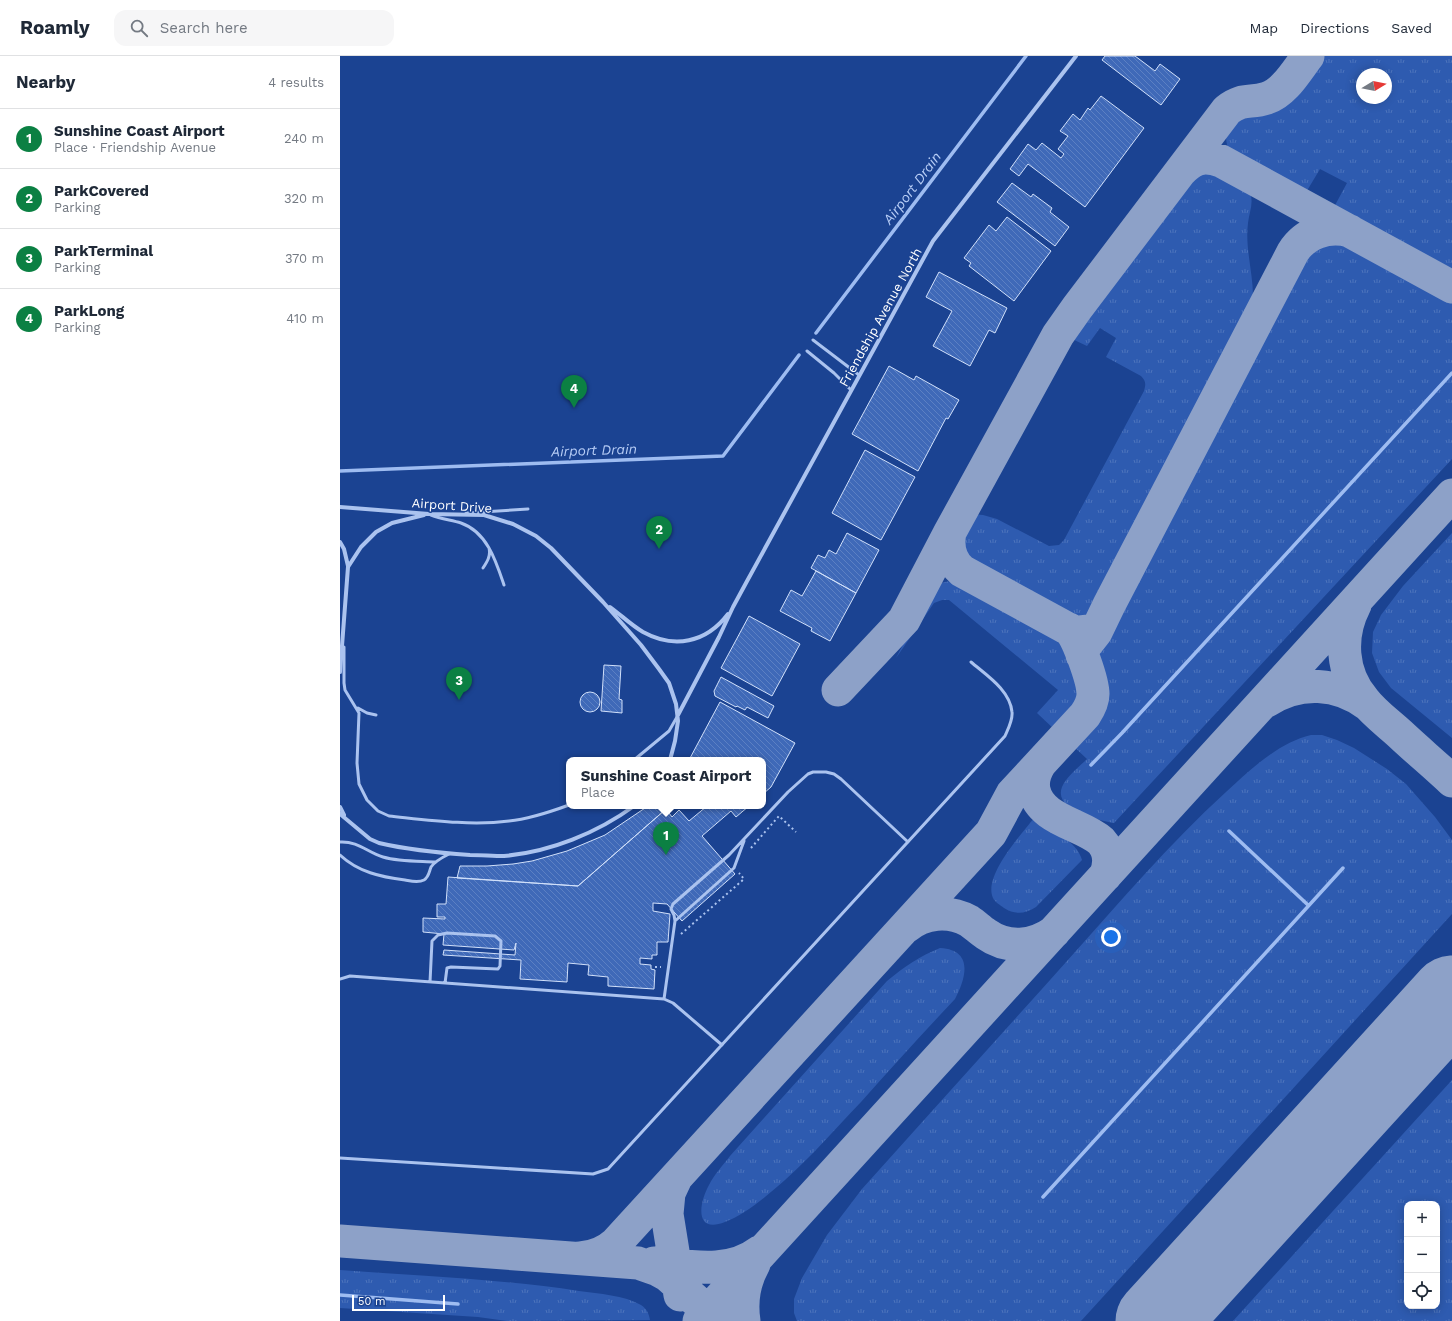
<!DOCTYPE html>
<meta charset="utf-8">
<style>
:root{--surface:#fff;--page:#f6f6f7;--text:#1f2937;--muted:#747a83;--line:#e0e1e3;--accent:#0b8043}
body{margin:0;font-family:"Work Sans",sans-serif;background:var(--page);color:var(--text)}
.controls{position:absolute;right:12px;bottom:12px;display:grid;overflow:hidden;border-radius:8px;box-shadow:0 2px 10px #0003}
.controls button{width:36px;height:36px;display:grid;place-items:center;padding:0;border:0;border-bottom:1px solid var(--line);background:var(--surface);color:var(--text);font:20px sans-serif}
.compass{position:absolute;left:1016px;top:12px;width:36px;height:36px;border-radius:50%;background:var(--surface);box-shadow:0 2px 10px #0003;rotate:80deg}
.scale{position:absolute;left:12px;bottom:10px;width:93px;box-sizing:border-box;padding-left:4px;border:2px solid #fff;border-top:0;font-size:11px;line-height:14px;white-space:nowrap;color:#fff;-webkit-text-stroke:3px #1b4392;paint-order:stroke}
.you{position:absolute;left:771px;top:881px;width:14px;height:14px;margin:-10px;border:3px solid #fff;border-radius:50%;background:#1a73e8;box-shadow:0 0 0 6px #1a73e833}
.badge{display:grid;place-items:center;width:26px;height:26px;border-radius:50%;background:var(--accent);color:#fff;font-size:13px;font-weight:700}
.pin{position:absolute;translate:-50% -33px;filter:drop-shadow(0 1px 2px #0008)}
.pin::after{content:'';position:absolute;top:21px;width:14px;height:12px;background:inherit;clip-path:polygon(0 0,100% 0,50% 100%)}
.popup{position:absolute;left:226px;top:701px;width:200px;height:52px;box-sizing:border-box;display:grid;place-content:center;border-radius:8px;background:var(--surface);filter:drop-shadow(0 1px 3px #0005);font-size:13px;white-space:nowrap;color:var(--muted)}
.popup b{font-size:15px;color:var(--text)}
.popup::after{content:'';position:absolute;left:50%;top:100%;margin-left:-8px;border:8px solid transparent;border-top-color:var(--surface)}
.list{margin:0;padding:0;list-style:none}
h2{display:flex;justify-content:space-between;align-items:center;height:52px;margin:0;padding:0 16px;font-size:17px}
h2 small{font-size:13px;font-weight:400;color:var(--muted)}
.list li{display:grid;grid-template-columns:26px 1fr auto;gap:12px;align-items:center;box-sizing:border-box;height:60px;padding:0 16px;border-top:1px solid var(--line)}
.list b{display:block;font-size:15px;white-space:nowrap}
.list p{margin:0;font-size:13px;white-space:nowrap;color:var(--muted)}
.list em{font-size:13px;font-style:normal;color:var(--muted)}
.icon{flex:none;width:22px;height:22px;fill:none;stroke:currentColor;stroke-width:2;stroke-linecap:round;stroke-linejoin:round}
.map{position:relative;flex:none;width:1112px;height:1265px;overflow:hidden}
header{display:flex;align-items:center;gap:24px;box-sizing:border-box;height:56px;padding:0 20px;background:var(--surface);border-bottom:1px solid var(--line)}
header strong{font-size:19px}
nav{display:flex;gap:22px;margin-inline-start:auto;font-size:14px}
.search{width:280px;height:36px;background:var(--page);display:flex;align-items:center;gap:10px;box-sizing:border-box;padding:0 14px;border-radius:12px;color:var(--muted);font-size:15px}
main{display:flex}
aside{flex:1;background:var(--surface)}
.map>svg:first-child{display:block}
.grass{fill:url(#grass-tufts);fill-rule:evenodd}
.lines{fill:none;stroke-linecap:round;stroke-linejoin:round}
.stream{stroke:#9ebcf1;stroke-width:3.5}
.taxiway{stroke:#8da1c8;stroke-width:33}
.runway{stroke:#8da1c8;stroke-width:83}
.building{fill:url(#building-back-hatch);stroke:#d1e0fa}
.path{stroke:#abc3ef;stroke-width:2;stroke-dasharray:2 3;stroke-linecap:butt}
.lane{stroke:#abc3ef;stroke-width:3}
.street{stroke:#abc3ef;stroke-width:4}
.labels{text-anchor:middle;stroke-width:3;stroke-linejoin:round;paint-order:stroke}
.street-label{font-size:13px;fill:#fff;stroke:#1b4392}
.water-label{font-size:14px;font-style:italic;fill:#b7cdf6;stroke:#1b4392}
</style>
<header>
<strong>Roamly</strong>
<div class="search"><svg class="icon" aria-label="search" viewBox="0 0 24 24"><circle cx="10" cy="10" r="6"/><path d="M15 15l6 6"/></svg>Search here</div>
<nav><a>Map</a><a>Directions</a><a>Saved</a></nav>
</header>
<main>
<aside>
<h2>Nearby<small>4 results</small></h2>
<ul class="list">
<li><span class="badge">1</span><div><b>Sunshine Coast Airport</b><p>Place · Friendship Avenue</p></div><em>240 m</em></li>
<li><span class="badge">2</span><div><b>ParkCovered</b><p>Parking</p></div><em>320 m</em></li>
<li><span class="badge">3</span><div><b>ParkTerminal</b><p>Parking</p></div><em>370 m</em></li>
<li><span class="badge">4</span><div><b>ParkLong</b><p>Parking</p></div><em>410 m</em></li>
</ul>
</aside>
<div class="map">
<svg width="1112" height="1265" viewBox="0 0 1112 1265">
<defs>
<pattern id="grass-tufts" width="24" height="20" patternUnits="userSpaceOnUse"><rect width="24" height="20" fill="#2e5bb0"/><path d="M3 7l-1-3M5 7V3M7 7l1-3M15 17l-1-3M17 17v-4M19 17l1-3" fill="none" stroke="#4d74bc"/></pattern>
<pattern id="building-back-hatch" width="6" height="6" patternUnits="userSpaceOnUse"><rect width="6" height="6" fill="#3f69b8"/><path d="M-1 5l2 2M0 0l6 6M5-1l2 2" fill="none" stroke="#5c80c3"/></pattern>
</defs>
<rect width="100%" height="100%" fill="#1b4392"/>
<path class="grass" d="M981,0H1112V218L993,153L1007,127L980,113L965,138L895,101C888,95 886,88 886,79C886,66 897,57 909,54C916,53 923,54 931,52C935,50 940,47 944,45C959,34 970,15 981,0ZM1022,18H1046V42H1022Z
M867,114C869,114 871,114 873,115C880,116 909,133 911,140C913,149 909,158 908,167C904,198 918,229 911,259L757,553L745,563L736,564L630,508C611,491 622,476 631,458L643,459L657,463L709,490L719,489L724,484L804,335C806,328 806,325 801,320L766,301L776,282L760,272L747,290L728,281L837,137C846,128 854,118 867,114Z
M986,185L1006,187L1018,191L1094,233L1112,245V403L774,767C759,764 713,755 722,731C726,721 739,711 747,703L731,688C748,670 770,652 762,624C759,615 756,606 753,597L957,207C964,195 973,188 986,185Z
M1112,477V682L1051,632L1039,616L1032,597L1033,576L1041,559L1063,530Z
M614,525L621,526L715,576C719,579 724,583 726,587C733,599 743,628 739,641C735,653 723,664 715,674L697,657L718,634L609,544H602L594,547L556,602L592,533C599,527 605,525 614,525Z
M971,679H982L997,684L1014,692L1047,713L1066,728L1095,761L1112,784V858L741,1265H457L454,1257V1243L462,1222L487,1179L522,1133C590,1057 659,981 727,905C779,847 829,788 886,736C911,713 938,687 971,679Z
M694,762C708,771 738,786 742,804L696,851C685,858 675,859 664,852C660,849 655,846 653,842C643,820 681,779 694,762Z
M600,892C634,894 626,922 615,943C583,977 552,1011 521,1046C496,1072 472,1100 445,1124C429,1138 405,1159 385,1166C354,1178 359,1147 369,1129C374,1119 383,1109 390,1100L547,925C564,911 580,900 600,892Z
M1112,1024V1265H893ZM1067,1148H1097V1250H1067Z
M0,1214C80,1220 160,1223 239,1235C259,1238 284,1239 301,1249C307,1253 309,1258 310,1264L167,1265L138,1261L0,1252Z"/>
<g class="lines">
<path class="stream" d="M476,277L686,0
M0,415L383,400L459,299
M751,709L782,677L1112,317
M889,775L968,849
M703,1141L1003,812
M0,1239L118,1248"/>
<path class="taxiway" d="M840,116C853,102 863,99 881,105L1112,231
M610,476C607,491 610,505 622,515L732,575L740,576L749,575
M1015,549C999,580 1001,617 1024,644C1034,657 1048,667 1060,678C1077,694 1095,709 1112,725
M742,599L745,590L756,576L769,549L953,196C965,177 988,169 1010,175
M498,634L564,564L610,476L718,279L737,252L887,54C904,41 910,48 927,42C945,36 957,14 968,0
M927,645C959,624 998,626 1028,649
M700,708C695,716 692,724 694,734C700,764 742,768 761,785C770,795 771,807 765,820
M566,871C584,856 609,854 629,865C635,869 640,874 646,878C667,893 693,891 714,876
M336,1122L329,1137L327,1158L340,1239
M0,1185L298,1207L318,1214L327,1219L379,1265
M240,1202C254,1201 266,1196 276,1187L651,777L672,738L745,659C749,653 753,646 753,638C753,625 738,582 729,573
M314,1207C349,1210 389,1219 419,1196
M359,1265L1112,439
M404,1265C401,1245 404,1226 414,1208
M816,1265L849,1230"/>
<path class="runway" d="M817,1265L1112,941"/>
</g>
<path class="building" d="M765,0H795L815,15L820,8L840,23L821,49L762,4Z
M761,40L804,72L745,151L688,108L679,120L670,113L688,88L696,94L702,87L721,102L724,98L718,93L728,80L720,75L733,58L740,64L748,52L750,54Z
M672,127L691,141L693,138L712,152L710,156L729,171L715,190L657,146Z
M667,161L711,195L674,245L629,210L631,207L624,202L649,169L656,175Z
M599,216L667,252L655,277L649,274L630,310L593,290L612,255L586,241Z
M549,310L574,324L576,320L619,344L608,363L606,362L578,415L512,378Z
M525,394L575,421L541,484L492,457Z
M507,477L539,494L516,537L471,512L478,499L485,502L489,494L496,498Z
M476,515L516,537L490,585L471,575L472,572L440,555L451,534L462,540Z
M409,560L460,588L432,640L381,612Z
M264,609L281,610L279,643L282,644V657L261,655Z
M381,621L434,650L428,662L407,651L405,654L397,650L396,651L375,640L374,635Z
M240 646a10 10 0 1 1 20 0a10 10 0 1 1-20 0Z
M380,646L455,687L431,731L423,738V704H349Z
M308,750H321L326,753L238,830L117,822L120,810H147L173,808L192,805L227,795L265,779Z
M367,750H409L396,761L391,755L362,780L395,818L342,865L327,848L313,847V855L330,858L328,886H317V899H312V903L300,902V908L311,909V913L315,914L314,933L268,930V921L248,919L249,909L228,907L227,926L180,923L181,904L103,899L104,894L175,899L176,887L174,894L103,889L104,878L83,876V862L105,863V861H97V848H106L108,821L238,830L326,753L332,761L339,754L349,765Z"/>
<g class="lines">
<path class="path" d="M411,792L439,760L456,776
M341,878L404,823L399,817
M315,911H321"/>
<path class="lane" d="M473,284L519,319
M467,295L494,317L511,334
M126,457L188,453
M91,459C101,463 111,464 121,467C147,476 156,505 164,529
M143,512C147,506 151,500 149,492
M4,591V627L5,634L19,657L17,707L19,728L27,744L38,755L49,760C88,764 130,770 169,765C190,763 210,756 229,749
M18,652L27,657L36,659
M294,704L329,675L337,661
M0,786C18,785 27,796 43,801C60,806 79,805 96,806
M0,799C18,816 41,821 65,824C71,825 78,827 84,824C89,821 89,816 91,811C95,805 103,801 109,798
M335,865L394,812L404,785
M0,923L10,920L324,943L333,947L382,989
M90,926L92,885L98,879L107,877L155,880L161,885L160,910L158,913L111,911L107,912L105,927
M324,943L335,865L334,859L331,853L333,848L389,799L448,736L468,718L473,716H486L494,718L501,723L568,786
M0,1102L253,1118L268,1113L665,680C668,673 673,664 672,656C670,634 646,619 631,606"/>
<path class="street" d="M0,451L89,458L144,459L173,468L196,480L211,492L263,546L301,589L319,613L329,627L336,648L338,665L335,685L330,704
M0,486L4,493L8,510
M270,551C281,559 291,569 303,576C334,593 366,587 388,558
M0,616L8,511L21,491L36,476L52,467L84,459
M338,659L379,581L393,551L406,527L593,185L736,0
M0,751L4,759
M0,758L30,783L39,787C69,794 100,797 130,799C141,799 153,800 164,800C210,796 257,777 294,750"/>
</g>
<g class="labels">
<g class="street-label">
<text transform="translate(540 261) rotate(-61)" y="5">Friendship Avenue North</text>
<text transform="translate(112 449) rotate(4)" y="5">Airport Drive</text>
</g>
<g class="water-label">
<text transform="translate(572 132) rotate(-53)" y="5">Airport Drain</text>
<text transform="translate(254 394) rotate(-2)" y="5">Airport Drain</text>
</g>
</g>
</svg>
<div class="controls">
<button>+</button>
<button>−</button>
<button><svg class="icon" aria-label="locate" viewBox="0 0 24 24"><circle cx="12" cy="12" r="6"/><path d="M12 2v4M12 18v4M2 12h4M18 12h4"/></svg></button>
</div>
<svg class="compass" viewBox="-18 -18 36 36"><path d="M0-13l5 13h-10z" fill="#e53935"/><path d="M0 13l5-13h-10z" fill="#747a83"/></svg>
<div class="scale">50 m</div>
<div class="you"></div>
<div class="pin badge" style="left:326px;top:799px">1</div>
<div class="popup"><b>Sunshine Coast Airport</b>Place</div>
<div class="pin badge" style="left:319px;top:493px">2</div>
<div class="pin badge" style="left:119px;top:644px">3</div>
<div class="pin badge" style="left:234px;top:352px">4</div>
</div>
</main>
